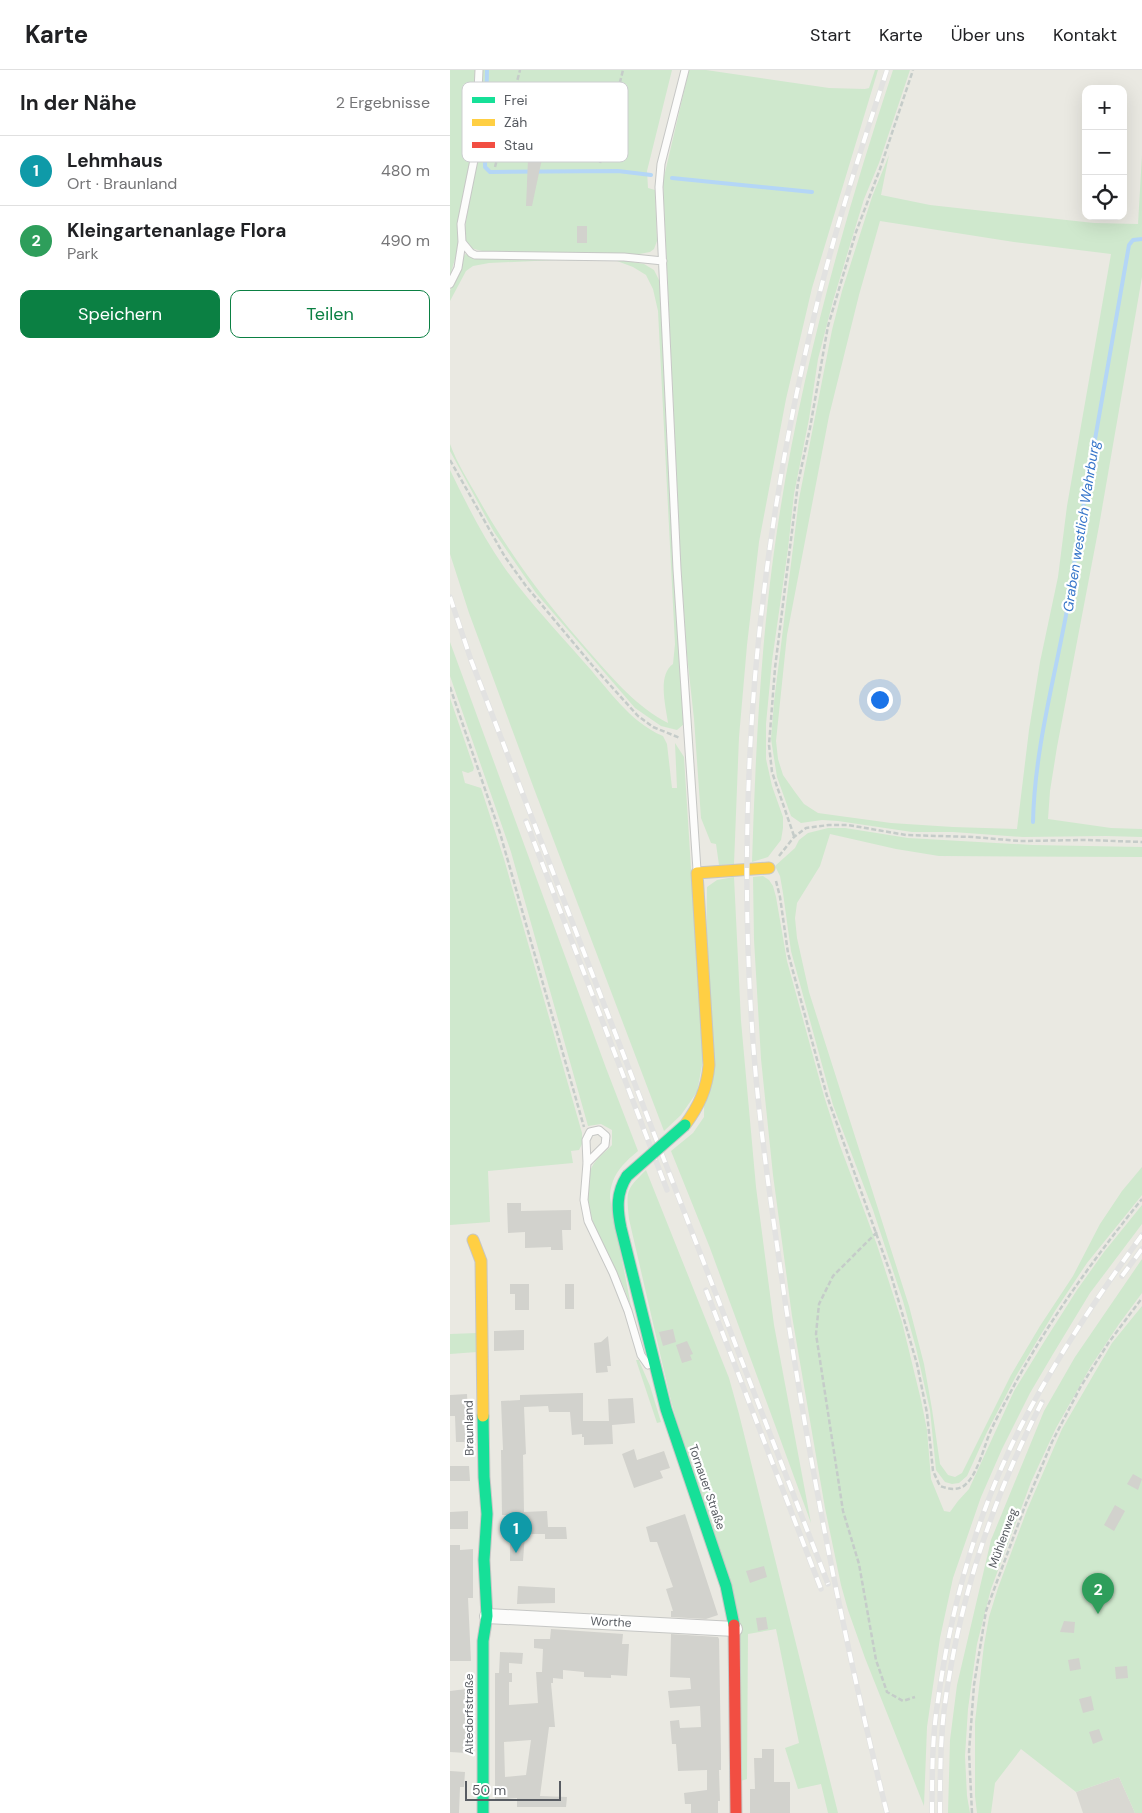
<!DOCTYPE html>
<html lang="de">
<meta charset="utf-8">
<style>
:root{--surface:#fff;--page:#f2f2f2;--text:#202124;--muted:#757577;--line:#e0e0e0;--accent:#0b8043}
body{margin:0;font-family:"DM Sans",sans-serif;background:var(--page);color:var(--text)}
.controls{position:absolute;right:15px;top:15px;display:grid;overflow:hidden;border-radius:10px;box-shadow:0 5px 20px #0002}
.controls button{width:45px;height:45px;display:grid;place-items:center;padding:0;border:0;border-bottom:1px solid var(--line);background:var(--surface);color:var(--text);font:25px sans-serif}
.scale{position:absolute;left:15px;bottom:12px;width:96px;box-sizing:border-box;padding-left:5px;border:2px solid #585c62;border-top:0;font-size:14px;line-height:18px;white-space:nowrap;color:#585c62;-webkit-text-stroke:4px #fff;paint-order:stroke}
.you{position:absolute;left:429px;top:629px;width:18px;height:18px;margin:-12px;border:4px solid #fff;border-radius:50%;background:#1a73e8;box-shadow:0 0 0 8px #1a73e833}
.badge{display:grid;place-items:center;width:32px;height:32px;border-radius:50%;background:var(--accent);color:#fff;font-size:16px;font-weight:700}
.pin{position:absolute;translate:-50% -41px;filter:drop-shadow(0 1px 2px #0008)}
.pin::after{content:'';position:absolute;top:26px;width:18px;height:15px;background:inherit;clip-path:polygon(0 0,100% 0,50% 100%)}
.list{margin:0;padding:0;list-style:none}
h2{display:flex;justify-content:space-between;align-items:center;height:65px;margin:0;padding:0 20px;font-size:21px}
h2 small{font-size:16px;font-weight:400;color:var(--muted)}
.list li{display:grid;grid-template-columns:32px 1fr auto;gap:15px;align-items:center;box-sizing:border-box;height:70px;padding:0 20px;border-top:1px solid var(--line)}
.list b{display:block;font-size:19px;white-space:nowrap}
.list p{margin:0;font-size:16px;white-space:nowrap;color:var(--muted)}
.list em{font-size:16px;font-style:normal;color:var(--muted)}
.actions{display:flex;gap:10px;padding:15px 20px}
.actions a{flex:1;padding:11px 0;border:1px solid var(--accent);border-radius:10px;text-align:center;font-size:18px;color:var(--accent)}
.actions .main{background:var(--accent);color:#fff}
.icon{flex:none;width:28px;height:28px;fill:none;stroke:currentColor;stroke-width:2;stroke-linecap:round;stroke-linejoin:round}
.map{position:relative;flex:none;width:692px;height:1743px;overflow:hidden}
header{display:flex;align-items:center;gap:30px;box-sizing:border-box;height:70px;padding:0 25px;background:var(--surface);border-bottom:1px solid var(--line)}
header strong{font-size:24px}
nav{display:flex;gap:28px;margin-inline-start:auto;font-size:18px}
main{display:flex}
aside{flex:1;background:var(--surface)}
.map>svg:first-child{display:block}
.industrial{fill:#d9d8d2}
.green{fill:#cfe8cd;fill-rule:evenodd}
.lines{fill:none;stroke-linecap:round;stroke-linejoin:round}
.stream{stroke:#b4d6f6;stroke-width:4}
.building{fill:#d2d2cd;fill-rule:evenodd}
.lane-casing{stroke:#c6c7c5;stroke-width:9}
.street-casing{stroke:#c6c7c5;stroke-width:16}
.fast-casing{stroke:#c6c6c5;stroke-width:13}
.slow-casing{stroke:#c6c6c5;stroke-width:13}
.jam-casing{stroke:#c6c6c5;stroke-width:13}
.path{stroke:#c5ccc9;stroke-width:2.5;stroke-dasharray:5 2.5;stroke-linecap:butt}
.lane{stroke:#fcfcfb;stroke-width:7}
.street{stroke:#fcfcfb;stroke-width:14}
.fast{stroke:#16e098;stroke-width:11}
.slow{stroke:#ffcf43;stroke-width:11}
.jam{stroke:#f24e42;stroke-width:11}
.rail-casing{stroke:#e2e2e1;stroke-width:5.5}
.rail{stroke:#fff;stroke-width:4;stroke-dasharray:11;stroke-linecap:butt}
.fast-bridge-casing{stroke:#c6c6c5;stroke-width:13;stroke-linecap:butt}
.fast-bridge{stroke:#16e098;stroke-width:11}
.labels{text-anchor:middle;stroke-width:4.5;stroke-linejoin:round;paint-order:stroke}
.street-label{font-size:12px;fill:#585c62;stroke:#fff}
.water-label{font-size:14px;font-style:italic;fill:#3876ca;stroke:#fff}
.key{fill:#fff;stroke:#cdced0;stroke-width:1}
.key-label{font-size:14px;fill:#585c62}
</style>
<header>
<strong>Karte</strong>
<nav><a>Start</a><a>Karte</a><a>Über uns</a><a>Kontakt</a></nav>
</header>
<main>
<aside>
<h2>In der Nähe<small>2 Ergebnisse</small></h2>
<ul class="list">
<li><span class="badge" style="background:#0f9aa8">1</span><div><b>Lehmhaus</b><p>Ort · Braunland</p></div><em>480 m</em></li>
<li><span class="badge" style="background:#2e9e5b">2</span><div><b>Kleingartenanlage Flora</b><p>Park</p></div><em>490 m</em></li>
</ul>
<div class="actions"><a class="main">Speichern</a><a>Teilen</a></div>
</aside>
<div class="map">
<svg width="692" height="1743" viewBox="0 0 692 1743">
<rect width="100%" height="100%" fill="#eae9e2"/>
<path class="industrial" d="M669,1707L685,1743H633L626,1722Z"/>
<path class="green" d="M0,0H25L20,96L9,143L10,182H7L0,206Z
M33,0H222L197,101L198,118L205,120L207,171L204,179L200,182L184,185L137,183H40L20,178L15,171L14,163L28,81L31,36L35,31L46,32L49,38L54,41L57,23L49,21L32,25Z
M239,0H256L379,18L415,19L419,18L425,0H428L362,218L336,329L309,472L297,575L289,667L284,794L269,795L266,774L261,773L251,748L244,649L237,585L231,498L213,111Z
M443,0H460L429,93L414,129L383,231L368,289L359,349L344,424L338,479L322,591L316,654V689L322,716L333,747V758L331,770L318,787L302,792C305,699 309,606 320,513C341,337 388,167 443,0Z
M439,85L431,125L480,135L644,153L688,154L692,85V207L649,456L607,677L600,721L598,749L661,758L692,759V767L656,766L573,767L503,762H462L388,751L372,750L351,753L341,746L327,707L321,669L324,632L349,429L382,260L392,221L422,127ZM430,151L564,172L661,184L617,436L608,507L590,592L579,660L567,759L503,757L441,753L368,743L354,734L345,722L333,705L328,689L326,671L337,565L379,346L409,225Z
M15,184L31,189L159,188L194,194L204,200L210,212L217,380L234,646V654L227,660L211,656L185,638L86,523L44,462L0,381V374C7,393 18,410 28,428C61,487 97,534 142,585C164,610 188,638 218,653C216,637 207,605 223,594L225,574L208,241L203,219L196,205L183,197L167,191L106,190L39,193L23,196L16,201L0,231V221Z
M0,400C16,433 33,467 54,497C78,531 106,560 133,591C157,617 179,652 213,666L217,674L222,718H227L225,673L234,687L253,990L247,1022L231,1045L214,1061L83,716L19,543L0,484Z
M0,572L156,998L188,1081C172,1094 160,1107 160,1128L181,1236C176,1224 172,1212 166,1200C151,1170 130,1138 140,1102C143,1090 154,1084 162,1075V1060L151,1054L138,1056L61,782L0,606Z
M0,628L24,698L23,701L18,703L12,701L15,713L31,718L54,789L132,1063V1074L129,1080L121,1081L123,1093L38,1101L40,1152L0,1155Z
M378,758H395L458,768L583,775L692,777V787L489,786L446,779L380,764L370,796L347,833L345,848L347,868L359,922L459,1236L474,1294L482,1339L490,1394L498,1405L505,1407L512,1403L561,1305L590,1256L623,1206L650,1154L672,1121L692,1097V1125L637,1193L605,1241L566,1306L537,1362L517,1406L509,1413L502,1414L495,1412L486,1400L480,1340L466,1278L453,1231L423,1140L383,1035L341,881L333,823L330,806L325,796L345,778L349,770L358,763Z
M313,806L319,810L323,816L326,827L337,891L374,1026L389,1073L427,1175L452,1252L471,1330L477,1360L481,1409L494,1441L500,1442L508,1431L519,1419L564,1321L594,1272L627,1220L654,1182L692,1135V1154L640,1223L603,1284L580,1323L552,1379L531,1427L503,1508L490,1568L477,1657L474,1736L415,1588L398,1540L391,1515L375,1438L342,1246L323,1105L311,989L304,870L303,807Z
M284,807L291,951L306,1117L324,1255L361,1453L260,1178L221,1081L243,1063L254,1047L257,817L267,810Z
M196,1100L279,1308L289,1344L388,1743H378L371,1714L348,1719L335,1678L349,1673L326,1559L298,1564L297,1709L291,1711L290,1567L221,1331L179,1149C176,1120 176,1120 196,1100Z
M692,1189V1223L669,1254L641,1296L606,1358L581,1412L541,1519L527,1574L518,1639L515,1686L517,1726L520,1743H498L500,1670L507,1615L541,1470L594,1341L625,1287Z
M692,1236V1743H685L669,1707L626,1722L571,1679L545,1713L541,1743H527L525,1726V1652L534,1575L539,1547L548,1518L577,1440L612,1359L662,1273Z
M27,1263V1282L0,1284V1264Z
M186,1290H189L190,1293L200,1316L211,1352L207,1353Z"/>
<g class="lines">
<path class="stream" d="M37,0L35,97L40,102L168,101L201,105
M222,108L362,122
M583,752C585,659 617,570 626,478L679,175L683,170L692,169"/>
</g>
<path class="building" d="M83,82L93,84L82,136H76L78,89L81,90Z
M127,156H137V173H127Z
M57,1133H71V1141L121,1140V1160H112L113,1180H101V1177L75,1178V1162L58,1163Z
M60,1214H79V1240H65V1224H60Z
M115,1214H124V1239H115Z
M223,1259L226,1272L213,1276L209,1262Z
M74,1260V1280L44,1281V1261Z
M158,1266L161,1296H157L158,1302L146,1303L144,1273L151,1272Z
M237,1271L243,1284L240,1285L242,1290L232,1293L226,1275Z
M133,1323V1351H159L158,1329L183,1328L185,1353L162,1355L163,1374L134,1375V1367H132V1364L122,1365L120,1342H99L98,1336L74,1337L76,1384L73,1385L74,1442L97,1441L98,1457H116L117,1469H95V1464H75L73,1491H60V1451H58V1445H52L51,1380H53L51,1331L70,1330V1325Z
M17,1324L19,1360H21L22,1372H6L5,1346H0V1325Z
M184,1379L187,1390L214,1381L220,1398L210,1401L213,1408L184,1418L172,1384Z
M0,1396H19L20,1411H0Z
M683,1404L692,1409L688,1420L677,1414Z
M665,1435L675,1441L664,1461L654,1455Z
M18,1441V1459H0V1442Z
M235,1444L268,1545L256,1549L221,1547V1541H223L216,1519L223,1517L207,1472H200L196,1457Z
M0,1475H10V1480L23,1479V1528H18L21,1591H0Z
M314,1496L317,1507L300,1513L296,1501Z
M68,1516L105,1518V1533L67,1534Z
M316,1547L318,1559L308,1561L306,1548Z
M614,1551L625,1552L624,1563L610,1562Z
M101,1559L173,1564L172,1574H179L177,1606L161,1605V1608L134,1607V1602L113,1600V1609L103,1608V1613H101L105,1657H99L90,1726L117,1727L116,1737H67V1728L45,1730V1603H49L50,1582L73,1583L72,1594L59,1593V1603H62V1612H59V1635L88,1633L86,1602H92L93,1579L84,1578V1569H100ZM81,1670L76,1705L55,1707L54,1672Z
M221,1564L268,1567L269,1569L271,1684V1700H269L270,1731H268V1743H241V1734H235L234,1723L257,1720V1700L228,1701L226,1674H222L220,1651L229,1650L230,1658L251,1657L250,1636L220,1638L218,1621L241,1619L240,1608L220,1607Z
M629,1588L631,1599L620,1601L618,1590Z
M677,1596L678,1608L666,1609L665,1597Z
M16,1619L18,1646L16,1683L0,1682V1621Z
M641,1626L644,1640L633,1643L629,1629Z
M649,1659L653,1670L643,1674L639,1662Z
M312,1679H324V1712H340V1743H300V1719H305L304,1688H312Z
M0,1701L15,1702L14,1717H10L9,1743H0Z"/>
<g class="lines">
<defs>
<path id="lane" d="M235,0L211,94L209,117L227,499L247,800
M12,172L11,154L25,85L29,0
M0,214L8,198L12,172L21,183L25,185L174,187L213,191
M137,1093L155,1075L156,1066L149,1060L140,1062L136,1070L137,1093L134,1130L138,1151L163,1203L178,1241L191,1285L198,1295"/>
<path id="street" d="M37,1546L285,1559"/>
<path id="fast" d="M177,1106C166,1123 167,1139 171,1158L216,1339L276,1516L284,1555
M33,1743V1571L37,1546L34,1490L37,1444L34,1407L33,1346"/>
<path id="slow" d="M235,1055C249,1036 257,1019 259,995L247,803L319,798
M23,1170L31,1191L33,1346"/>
<path id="jam" d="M284,1555L286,1743"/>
</defs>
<use href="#lane" class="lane-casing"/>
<use href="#street" class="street-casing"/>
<use href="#fast" class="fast-casing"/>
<use href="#slow" class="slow-casing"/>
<use href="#jam" class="jam-casing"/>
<path class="path" d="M150,93L173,0
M45,97L70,0
M0,390L55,487L76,516L142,595L188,646L203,657L230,668
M0,617L50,763L134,1057
M344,766L322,702L319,675L325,598L348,413L360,358L378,256L406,162L430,99L463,0
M329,786L344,767L356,758L379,755H398L456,765L523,767L570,771L636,770L692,772
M326,811L330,827L338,883L377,1026L441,1205L467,1294L477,1343L483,1401L490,1416C498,1419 508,1421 515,1415C528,1404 534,1376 541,1360C549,1343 558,1327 567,1310C602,1246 646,1186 692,1129
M427,1162L383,1206L369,1234L366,1264L393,1441L409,1494L426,1590L437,1622L453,1631L465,1627
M522,1743L519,1682L524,1615L536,1541L575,1436L602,1372L631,1316L659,1272L692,1228"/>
<use href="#lane" class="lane"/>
<use href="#street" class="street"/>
<use href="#fast" class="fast"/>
<use href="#slow" class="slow"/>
<use href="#jam" class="jam"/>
<defs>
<path id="rail" d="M437,0C412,76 387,153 368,230C337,354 316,481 305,607C294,740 294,875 306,1008C313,1084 325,1161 336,1237C362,1407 395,1576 437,1743
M0,527L21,590L378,1514
M76,751L217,1120
M672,1206L692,1179
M256,1220L371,1519
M482,1743C482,1705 482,1667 488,1630C501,1537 527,1444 569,1360C604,1291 647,1227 692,1165
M490,1743C490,1709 490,1675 494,1641C508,1533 542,1429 592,1332"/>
</defs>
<use href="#rail" class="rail-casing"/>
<use href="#rail" class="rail"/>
<defs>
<path id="fast-bridge" d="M177,1106L235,1055"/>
</defs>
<use href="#fast-bridge" class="fast-bridge-casing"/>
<use href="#fast-bridge" class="fast-bridge"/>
</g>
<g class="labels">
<g class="street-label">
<text transform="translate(19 1358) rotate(-91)" y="4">Braunland</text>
<text transform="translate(257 1417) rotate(71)" y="4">Tornauer Straße</text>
<text transform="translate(553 1468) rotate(-70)" y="4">Mühlenweg</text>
<text transform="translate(161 1552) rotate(3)" y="4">Worthe</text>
<text transform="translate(19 1644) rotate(-90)" y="4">Altedorfstraße</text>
</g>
<g class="water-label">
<text transform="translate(631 456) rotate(-81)" y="5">Graben westlich Wahrburg</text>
</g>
</g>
<rect x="12" y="12" width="166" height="80" rx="8" class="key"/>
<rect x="22" y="27" width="23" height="6" fill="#16e098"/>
<rect x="22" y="49" width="23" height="7" fill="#ffcf43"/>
<rect x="22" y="72" width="23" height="6" fill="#f24e42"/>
<g class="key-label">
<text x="54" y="35">Frei</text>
<text x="54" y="57">Zäh</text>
<text x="54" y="80">Stau</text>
</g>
</svg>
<div class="controls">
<button>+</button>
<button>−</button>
<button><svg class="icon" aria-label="locate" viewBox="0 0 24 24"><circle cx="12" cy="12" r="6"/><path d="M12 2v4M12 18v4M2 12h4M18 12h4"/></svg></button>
</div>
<div class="scale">50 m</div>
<div class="you"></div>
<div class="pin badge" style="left:66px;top:1483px;background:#0f9aa8">1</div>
<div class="pin badge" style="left:648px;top:1544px;background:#2e9e5b">2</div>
</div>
</main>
